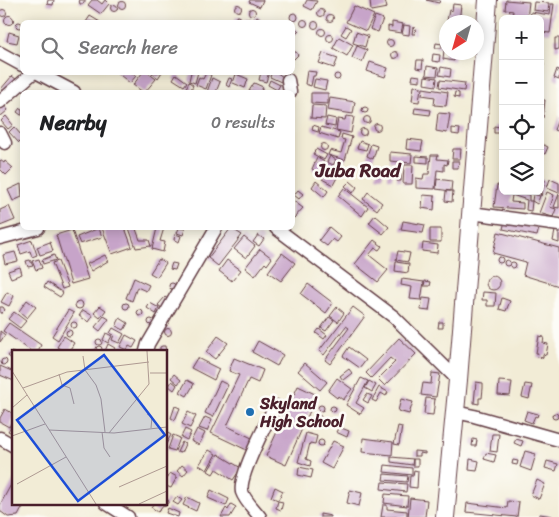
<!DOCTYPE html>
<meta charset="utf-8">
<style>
:root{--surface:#fff;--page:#f2f2f2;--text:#202124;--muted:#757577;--line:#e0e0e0}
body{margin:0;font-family:Sriracha,sans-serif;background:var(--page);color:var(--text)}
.controls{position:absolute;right:15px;top:15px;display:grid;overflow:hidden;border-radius:8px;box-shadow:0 2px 12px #0003}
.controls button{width:45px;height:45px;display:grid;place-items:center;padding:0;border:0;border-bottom:1px solid var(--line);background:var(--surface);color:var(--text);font:25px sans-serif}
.compass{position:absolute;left:439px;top:15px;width:45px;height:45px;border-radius:50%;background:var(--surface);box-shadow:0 2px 12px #0003;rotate:217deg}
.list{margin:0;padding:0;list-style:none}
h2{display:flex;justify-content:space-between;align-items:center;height:65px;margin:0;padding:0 20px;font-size:21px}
h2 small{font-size:16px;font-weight:400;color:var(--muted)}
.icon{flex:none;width:28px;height:28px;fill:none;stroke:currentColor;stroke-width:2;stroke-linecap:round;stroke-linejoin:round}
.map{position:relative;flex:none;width:559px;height:517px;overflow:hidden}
.search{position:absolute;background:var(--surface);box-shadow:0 2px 12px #0003;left:20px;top:20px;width:275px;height:55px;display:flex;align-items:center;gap:12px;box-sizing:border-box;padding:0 18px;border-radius:8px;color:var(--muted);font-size:19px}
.panel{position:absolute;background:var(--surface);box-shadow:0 2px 12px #0003;left:20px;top:90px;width:275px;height:140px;border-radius:8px}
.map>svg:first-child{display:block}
.building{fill:#c7a4c9}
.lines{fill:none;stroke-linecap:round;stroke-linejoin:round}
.street-casing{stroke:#633e45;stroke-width:15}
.secondary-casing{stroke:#633e45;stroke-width:20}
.street{stroke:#fff;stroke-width:12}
.secondary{stroke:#fff;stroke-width:18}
.poi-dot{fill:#1f6fb2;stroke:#fdfcf7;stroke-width:2}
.labels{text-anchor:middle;stroke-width:5;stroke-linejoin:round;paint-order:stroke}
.poi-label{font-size:16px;font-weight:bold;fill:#4a1f2b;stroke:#fdfcf7;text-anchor:start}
.quarter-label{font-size:19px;font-weight:bold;fill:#4a1f2b;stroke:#fdfcf7}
.inset-road{fill:none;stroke:#af9a92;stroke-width:1}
.view{fill:#1d4ed8;fill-opacity:0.15;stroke:#1d4ed8;stroke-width:2.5}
.inset-edge{fill:none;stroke:#4a1f2b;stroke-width:2.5}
</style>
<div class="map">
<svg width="559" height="517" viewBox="0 0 559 517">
<rect width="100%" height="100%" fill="#fdfcf7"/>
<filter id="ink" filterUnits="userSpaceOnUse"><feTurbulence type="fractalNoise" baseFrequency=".02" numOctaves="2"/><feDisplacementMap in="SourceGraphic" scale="10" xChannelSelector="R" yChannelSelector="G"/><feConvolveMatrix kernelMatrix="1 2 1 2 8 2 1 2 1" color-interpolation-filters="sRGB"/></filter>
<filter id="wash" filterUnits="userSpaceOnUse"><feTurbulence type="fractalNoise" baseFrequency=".0096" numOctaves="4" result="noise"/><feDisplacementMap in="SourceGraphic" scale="20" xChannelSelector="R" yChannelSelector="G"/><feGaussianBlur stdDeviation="1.12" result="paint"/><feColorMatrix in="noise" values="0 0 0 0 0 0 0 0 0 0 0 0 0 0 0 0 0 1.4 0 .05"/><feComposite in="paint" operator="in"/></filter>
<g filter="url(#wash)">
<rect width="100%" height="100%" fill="#f2ecd6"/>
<g id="blocks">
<path class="building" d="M48,0H54L53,5L47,4Z
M79,0H86L83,4H80Z
M92,0H97L102,4L105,0L109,4L101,14L88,5Z
M250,0H263L260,7L249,2Z
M307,0L317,1L312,10L304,6Z
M370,0H385L387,8L371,11Z
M426,0H440L439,3Z
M506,0L529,2L527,19H512L513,11L505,10Z
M118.5 5a3.5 3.5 0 1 1 7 0a3.5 3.5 0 1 1-7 0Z
M534,2L549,3L548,12L533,10Z
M453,4L461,5L459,22L447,21L449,10L452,11Z
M551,4H554L550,33L540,32V19H530L531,12L550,15Z
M234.5 8a3.5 3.5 0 1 1 7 0a3.5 3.5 0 1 1-7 0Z
M110.5 8a3.5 3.5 0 1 1 7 0a3.5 3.5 0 1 1-7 0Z
M354,6L374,15L366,31L346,22Z
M248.5 12a3.5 3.5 0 1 1 7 0a3.5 3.5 0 1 1-7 0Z
M317.5 13a3.5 3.5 0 1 1 7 0a3.5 3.5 0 1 1-7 0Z
M-0.5 13a3.5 3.5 0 1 1 7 0a3.5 3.5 0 1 1-7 0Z
M290 17a4 4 0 1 1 8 0a4 4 0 1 1-8 0Z
M326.5 18a3.5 3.5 0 1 1 7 0a3.5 3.5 0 1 1-7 0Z
M4.5 20a4.5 4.5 0 1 1 9 0a4.5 4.5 0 1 1-9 0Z
M235 19a3 3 0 1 1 6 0a3 3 0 1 1-6 0Z
M90,16L100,22H86Z
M257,16L261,19L260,22H255L253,20Z
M375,16L383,19L378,32L370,29Z
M464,16L469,17L468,20H471L470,22H463Z
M246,18L252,20V22H244Z
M300.5 23a3.5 3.5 0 1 1 7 0a3.5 3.5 0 1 1-7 0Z
M311.5 25a3.5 3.5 0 1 1 7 0a3.5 3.5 0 1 1-7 0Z
M392,22L403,24L401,33L388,31V26L392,27Z
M16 25a3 3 0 1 1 6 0a3 3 0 1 1-6 0Z
M404,25L410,26L409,35L402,34Z
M346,26L351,29L346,37L341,34Z
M294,27L299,31L295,35L292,34V28Z
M413,27L416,28L415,34H412Z
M318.5 32a3.5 3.5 0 1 1 7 0a3.5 3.5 0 1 1-7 0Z
M9,32L19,35L17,43L7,41Z
M356,32L368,36L365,47L353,43Z
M326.5 38a3.5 3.5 0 1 1 7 0a3.5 3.5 0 1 1-7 0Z
M339,37L353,45L347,56L333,48Z
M555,38H559V49L555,50Z
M386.5 43a3.5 3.5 0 1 1 7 0a3.5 3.5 0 1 1-7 0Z
M445,42L446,52H455L454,61L443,59Z
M436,43L442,44V48H435Z
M357,46L367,50L362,62L352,58Z
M391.5 55a3.5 3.5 0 1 1 7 0a3.5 3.5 0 1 1-7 0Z
M292,52H296L298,55L294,59L292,58Z
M323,53L338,58L334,68L319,63Z
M433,54L440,55L439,62L432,61Z
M417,60H423L422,69L416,68Z
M370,62L388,68L385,77L367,71Z
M540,64H544L541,77H540Z
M427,66L438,68L437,76L426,75Z
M441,67L451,69L450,77L439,75Z
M557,69L559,70V80L554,78Z
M307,71L316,72L315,76H313L311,86L305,84Z
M116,72H131L136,76L130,83Z
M143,72H147L156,79L145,92H143L133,85Z
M151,72H162L158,78Z
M191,72H198L195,83L189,81Z
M261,72H269L266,82L259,80Z
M272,72H276L283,77L281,82L270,77Z
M206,73L211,75L206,89L196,85L199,77L203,79Z
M334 77a3 3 0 1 1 6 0a3 3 0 1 1-6 0Z
M176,74L187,82L184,86L173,79Z
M236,74L248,79L245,88L233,83Z
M413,75L420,76V81L412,80Z
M12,76L17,80L7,93L1,89Z
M425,76L437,78L436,86L424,84Z
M212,78L220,82L216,92H207Z
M229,78L232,79L229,87L226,85Z
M315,79L327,81L325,90L313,87Z
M270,80L280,85L277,90L268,85Z
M440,80L465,83L464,91L439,87Z
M189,82L193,85L191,90L186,88Z
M254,83L263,87L260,92L249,91Z
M414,86L421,87L419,102L412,101Z
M423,88L448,92L446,106L434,105L435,97L422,95Z
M455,92L459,93V98L454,97Z
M311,93H328V104L311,103Z
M330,98L355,102L353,114L328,110Z
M540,100H545L543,118H540Z
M4,105L8,110L1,116L0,108Z
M312,105L326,106L325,119L311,118Z
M362 110a3 3 0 1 1 6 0a3 3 0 1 1-6 0Z
M20,108L22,109V115H21L17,112Z
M415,108L431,110L430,115L414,113Z
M438,113L450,114L447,133L436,131Z
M6,116L13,125L8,129L1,121Z
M346,116L354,117L351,133L336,130L338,119L345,120Z
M559,116V132L554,130Z
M363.5 120a3.5 3.5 0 1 1 7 0a3.5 3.5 0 1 1-7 0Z
M327,117L336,119L335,127L325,125Z
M373.5 127a3.5 3.5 0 1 1 7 0a3.5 3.5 0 1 1-7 0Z
M313,125L319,127L318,132L312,130Z
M494,126L500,127L499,133H494Z
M14,127L22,136V140L19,143L9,132Z
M321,127L340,132L338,139L319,133Z
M452,128L460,129L459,135L452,134Z
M359.5 132a3.5 3.5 0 1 1 7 0a3.5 3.5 0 1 1-7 0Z
M342,134L352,137L345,160L328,155L330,150L341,153L345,140L341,139Z
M407,139L423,141L421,151L406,149Z
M360,141L368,144L366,150L357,148Z
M540,143L548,147L545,154L540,152Z
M320.5 147a3.5 3.5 0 1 1 7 0a3.5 3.5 0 1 1-7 0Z
M371,144L377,146L373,159L367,156Z
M316,149L327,155L324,160L313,154Z
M453,149H461L460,159H452Z
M390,152L412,154L411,163L390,161Z
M431,155H438L437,159L448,160L447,165L444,164V171L437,170L435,189L416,188V178L423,179L424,174H429Z
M330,156L336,160L333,165L327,162Z
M416,156L428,157V163L416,162Z
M317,158L325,162L319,174L312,169Z
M0,160L4,163L5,161L13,168L6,175L0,169Z
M452,161H459L458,168H452Z
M404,165H413L412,184H403Z
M333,166L341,170L333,185L322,179L326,173L329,175Z
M378,168L384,169L382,177L376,176Z
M388,170H393L392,179L388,178Z
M397,174H401V181H397Z
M437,179L452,181L451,191L436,189Z
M540,179L545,180L541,196L540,193L535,192L540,191Z
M550,179L559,183V193L547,188Z
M316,181L328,191L324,197L312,187Z
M350,181L357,187L353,193L345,186Z
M21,184L22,197L13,201L8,190Z
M497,185L503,186V191H514L529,195V201H532L531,211L526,210L527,200L512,195L511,202L523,203V209L494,207Z
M344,188L368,207L362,216L338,196Z
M298,190L303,194L299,199L294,195Z
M446,191H453L452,202L445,201Z
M368,192L382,203L377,210L363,199Z
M547,192L554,195L550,207L556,209L553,217L539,213Z
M533,194L540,196L537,204L532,201Z
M559,194V208L554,207Z
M423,195L435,196L434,210L422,208Z
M292,200L303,208L294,218L292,217Z
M9,206L15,220L0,226V210Z
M375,215L389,227L383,234L369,223Z
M403,221L425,225L423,233L401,230Z
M505,221L539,228L537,236L503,229Z
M329,227L341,237L337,242L333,239L327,246L319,240Z
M99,228L102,237L80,244L77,237Z
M102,228H125L132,247L112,254Z
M129,228H141L136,229L140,240H149L151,246L136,248Z
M157,228H164L160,241L165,242L163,252L152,249Z
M179,228L185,229L183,235L177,233Z
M231,228L242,235L218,266L208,258Z
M430,229H441V242H430Z
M72,230L88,279L71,284L56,235Z
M555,231L559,232V243L553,241Z
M498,232L559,248V286L523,275L526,262L493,253Z
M175,234L181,236L179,242L174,240Z
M258,235L264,239L259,246L253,242Z
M244,237L255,246L246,258L234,249Z
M32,240L37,255L32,257L30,251L21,254L18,245Z
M374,240L382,246L379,250L375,248L369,255L388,270L378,282L355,264Z
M50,242L53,251L40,255L37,247Z
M423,243L438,245L437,253L422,251Z
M260,249L272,258L267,265L265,263L255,276L245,268Z
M398,251L410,253L408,262L396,260Z
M15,252L18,261L5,264L3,255Z
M282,253L295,263L281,281L268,272Z
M54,255L56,260L43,264L42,260Z
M105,255L108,261L91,271L87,264Z
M497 260a3 3 0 1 1 6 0a3 3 0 1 1-6 0Z
M39,259L42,268L36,270L32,261Z
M159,259L166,263L157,277L150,273Z
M504 263a3 3 0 1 1 6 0a3 3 0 1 1-6 0Z
M30,260L33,266L28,267L26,261Z
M227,260L241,270L232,281L219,271Z
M58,261L68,287L62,289L52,263Z
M510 265a3 3 0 1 1 6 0a3 3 0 1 1-6 0Z
M396,262L409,264L408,273L395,271Z
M172,263L177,264L175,270L170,269Z
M20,267L22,274L11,278L8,271Z
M486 283a7 7 0 1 1 14 0a7 7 0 1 1-14 0Z
M134,278L149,285L146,291L137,287L132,301L126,298Z
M402,279L424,282L421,300L410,299L412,287L401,285Z
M425,281L431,282L430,286H424Z
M47,282L63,293L60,297L44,287Z
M169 286a3 3 0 1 1 6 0a3 3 0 1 1-6 0Z
M308,284L333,303L326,313L301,294Z
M7,292L14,296L9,306L1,302Z
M483,292L496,293L495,306H487V300H482Z
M165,297L169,300L163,309L158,305Z
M423,298L431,299L429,311L421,310Z
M502,298L510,301L506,311L499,309Z
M27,300L36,307L27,318L19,311Z
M75 305a4 4 0 1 1 8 0a4 4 0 1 1-8 0Z
M123 306a3 3 0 1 1 6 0a3 3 0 1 1-6 0Z
M150,303L159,308L156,314L147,308Z
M100,306L106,310L100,318L94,313Z
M0,307H3L5,310L2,313H0Z
M337,307L344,313L338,322L330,316Z
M353,307L365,316L330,364L325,360L349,328L346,326L324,355L319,351Z
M137 313a3 3 0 1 1 6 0a3 3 0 1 1-6 0Z
M68,310L74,313L58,340L52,336Z
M83,310L93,316L89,322L79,316Z
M14,312L26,321L20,328L8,319Z
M104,316L109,319L100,331L95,327Z
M329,317L334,320L326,331L321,328Z
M120,318L128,323L124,330L116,326Z
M148 322a3 3 0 1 1 6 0a3 3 0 1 1-6 0Z
M71 325a3 3 0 1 1 6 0a3 3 0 1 1-6 0Z
M439,322H443V328H438Z
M9,323L41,345L38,351H31L3,331Z
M113,328L124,334L119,343L112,340L114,335L110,333Z
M164.5 332a3.5 3.5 0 1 1 7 0a3.5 3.5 0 1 1-7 0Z
M319,329L327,335L324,339L316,333Z
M66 333a3 3 0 1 1 6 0a3 3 0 1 1-6 0Z
M0,331L5,335L0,342Z
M106,333L112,336L108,343L103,340Z
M126,335L137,341L133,348L129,346L127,350L120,347Z
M64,336L74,343L69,351H63L57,347Z
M218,336L228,343L215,359L206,352Z
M539,336L544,337L543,343L548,344L546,355L543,354V358L537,357L538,353H536Z
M399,338L416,354L385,386L378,379L395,362L390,358L371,378L366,373Z
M96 342a3 3 0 1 1 6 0a3 3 0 1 1-6 0Z
M258,341L283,355L277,366L252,352Z
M108,344L115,348L113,351H105Z
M162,346H165L166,351H160V347Z
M96 349a3 3 0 1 1 6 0a3 3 0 1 1-6 0Z
M349,347L366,360L360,368L343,356Z
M11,352L14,353V358L12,359L8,356Z
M197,358L219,369L214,380L191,368Z
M234,358L263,370L258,383L249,379L227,426L256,440L251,452L211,433L239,375L229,371Z
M1 362a3 3 0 1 1 6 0a3 3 0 1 1-6 0Z
M305,363L327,382L320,390L298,371Z
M0,366L14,372V381L0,375Z
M349,369L352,373L343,380L340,376Z
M432,373L440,374L436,397L421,395L423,383L431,384Z
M174,374L181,380L178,384L171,378Z
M337,378L352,389L343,400L338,396L337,398L328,391Z
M361,378L368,381L356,403L364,408L360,414L346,405Z
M187,380L194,384L187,396L180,392Z
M172,381L177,385L174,390L169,386Z
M220,381L228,385L213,417L205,413Z
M369,381L376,385L372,392L365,388Z
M499,381L512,382L510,396L498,395Z
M476,382L483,383V388L482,398H479V404L474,403Z
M525,384L532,385L529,399L522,397Z
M298,386L317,395L286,465L266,456Z
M379,387L388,392L386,396L381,393L376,402L372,400Z
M367,394L372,396L368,403L363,400Z
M426,398L435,399L433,415L424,414Z
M401,399L413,402L409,414L398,411Z
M318 408a3 3 0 1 1 6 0a3 3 0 1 1-6 0Z
M330 409a3 3 0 1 1 6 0a3 3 0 1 1-6 0Z
M175,406L180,408L175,420L171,418Z
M5,409L14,414V418L9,427L0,422V418Z
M527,411L538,414L537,417L535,416L532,423L524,420Z
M188,412L196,416L190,428L182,424Z
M552 416a3 3 0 1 1 6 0a3 3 0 1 1-6 0Z
M315 418a3 3 0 1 1 6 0a3 3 0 1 1-6 0Z
M205,417L212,420L207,431L199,428Z
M12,425L14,426V434L8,431Z
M398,426L402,427L399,445L394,444Z
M339,427L349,431L347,437L336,432Z
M185,429L191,432L187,440L181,437Z
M197,429L205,433L199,445L191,441Z
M166,432L171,435L166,444Z
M306,433L317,436L315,444L310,443L306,459L311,461L310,466L298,462Z
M492,434H499L497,452L490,451Z
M173,435L180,438L175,451L168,449Z
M363,438L393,442L392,455L362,452Z
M473,439L477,440L476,446H472Z
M516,439L523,441L521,446L514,443Z
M318 443a3 3 0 1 1 6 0a3 3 0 1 1-6 0Z
M333,441L344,446L332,469L321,463Z
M182,442L185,444L181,453L177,452Z
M209,450L216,454L207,470L199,465Z
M414,451L425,452V454L420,453V456H414Z
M525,451L536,454L531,471L520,467Z
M486,453L496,455L494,462L484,459Z
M218,454L241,468L233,480L216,469L213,474L208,471Z
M391,457L413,459L412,465L391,462Z
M413,459H418V466H413Z
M470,459L479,461L477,471L469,470Z
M513,460L518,461L517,465L512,464Z
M547,461L558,464L556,471L545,468Z
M182,465L188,470L183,476L177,471Z
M385,465L412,468V475L384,472Z
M299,467L313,470L311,478L298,475Z
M414,470L418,471L417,488L409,487L410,476H413Z
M170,473L177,477L171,488L166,486V480Z
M384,474L408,476L407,482L383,480Z
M14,479V503H25L18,516L8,517L0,511V505Z
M537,480L545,484L539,499L531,495Z
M382,482L407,484L406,492L381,489Z
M275,487L283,491L278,500L271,497Z
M211,490L229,499L226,506L208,498Z
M350,490L362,493L359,506L347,503Z
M385,494L408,496L407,506L384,503Z
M177,497L182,500L178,505L173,502Z
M187,497L199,503L196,511L183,505Z
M410,498L427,500L425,517H408Z
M166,499L169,501L165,507L163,505L158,512L151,507L154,503H166Z
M278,501L283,502L281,510L276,508Z
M508,501L519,502L517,517L466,512L467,503L507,508Z
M231,504L236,507L230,517H221L226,508L228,510Z
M383,505H387V509L407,511V517H381Z
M168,508L179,513L178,517L166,513Z
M320,514L331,516V517H320Z
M540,514L552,516V517H539Z"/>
</g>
</g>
<g filter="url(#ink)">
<use href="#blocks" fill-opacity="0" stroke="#633e45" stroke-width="1"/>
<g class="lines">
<defs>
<path id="street" d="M0,53L22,65
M36,72L74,92
M288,80L290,92
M0,102L34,72
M0,133L5,143
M471,213L559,225
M276,228L394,317L458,380
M0,238L38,228
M146,351L148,344L216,228
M455,412L474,416L559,440
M0,438L14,446
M106,503L128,517
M260,517C254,509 245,501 242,492C238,477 267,422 275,406"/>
<path id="secondary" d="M445,517L458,380L488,0"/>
</defs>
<use href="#street" class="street-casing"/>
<use href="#secondary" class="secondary-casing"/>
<use href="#street" class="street"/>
<use href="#secondary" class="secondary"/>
</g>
</g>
<circle class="poi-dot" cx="250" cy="412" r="5"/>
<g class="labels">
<g class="poi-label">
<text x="260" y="409">Skyland<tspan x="260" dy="18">High School</tspan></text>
</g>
<g class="quarter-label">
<text x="358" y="177">Juba Road</text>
</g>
</g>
<g transform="translate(12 350)">
<rect width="155" height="155" fill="#f2ecd6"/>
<path class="inset-road" d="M71,6L73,20L84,35L89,49L93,82M0,21L84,154M138,23H155M47,24L50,35L58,38L62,54M11,38L55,22L137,12M0,58L15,45M135,64L140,67L139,78M37,80L102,83L155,77M90,82L92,98L98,107M97,83L137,34L135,1M0,86L33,74M5,134L54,107M107,137L155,116M127,154L155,141"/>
<path class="view" d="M92,5L153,85L66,151L5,70Z"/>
<rect width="155" height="155" class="inset-edge"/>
</g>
</svg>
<div class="controls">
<button>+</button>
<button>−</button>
<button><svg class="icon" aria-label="locate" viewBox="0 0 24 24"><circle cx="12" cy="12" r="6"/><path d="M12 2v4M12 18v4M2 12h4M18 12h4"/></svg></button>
<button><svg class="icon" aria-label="layers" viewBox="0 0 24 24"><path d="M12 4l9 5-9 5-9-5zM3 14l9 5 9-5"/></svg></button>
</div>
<svg class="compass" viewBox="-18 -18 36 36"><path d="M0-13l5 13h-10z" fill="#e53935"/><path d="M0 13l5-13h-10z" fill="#757577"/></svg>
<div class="search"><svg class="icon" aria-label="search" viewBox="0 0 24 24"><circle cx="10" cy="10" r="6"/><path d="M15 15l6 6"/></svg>Search here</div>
<section class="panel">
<h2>Nearby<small>0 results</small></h2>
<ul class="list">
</ul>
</section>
</div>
